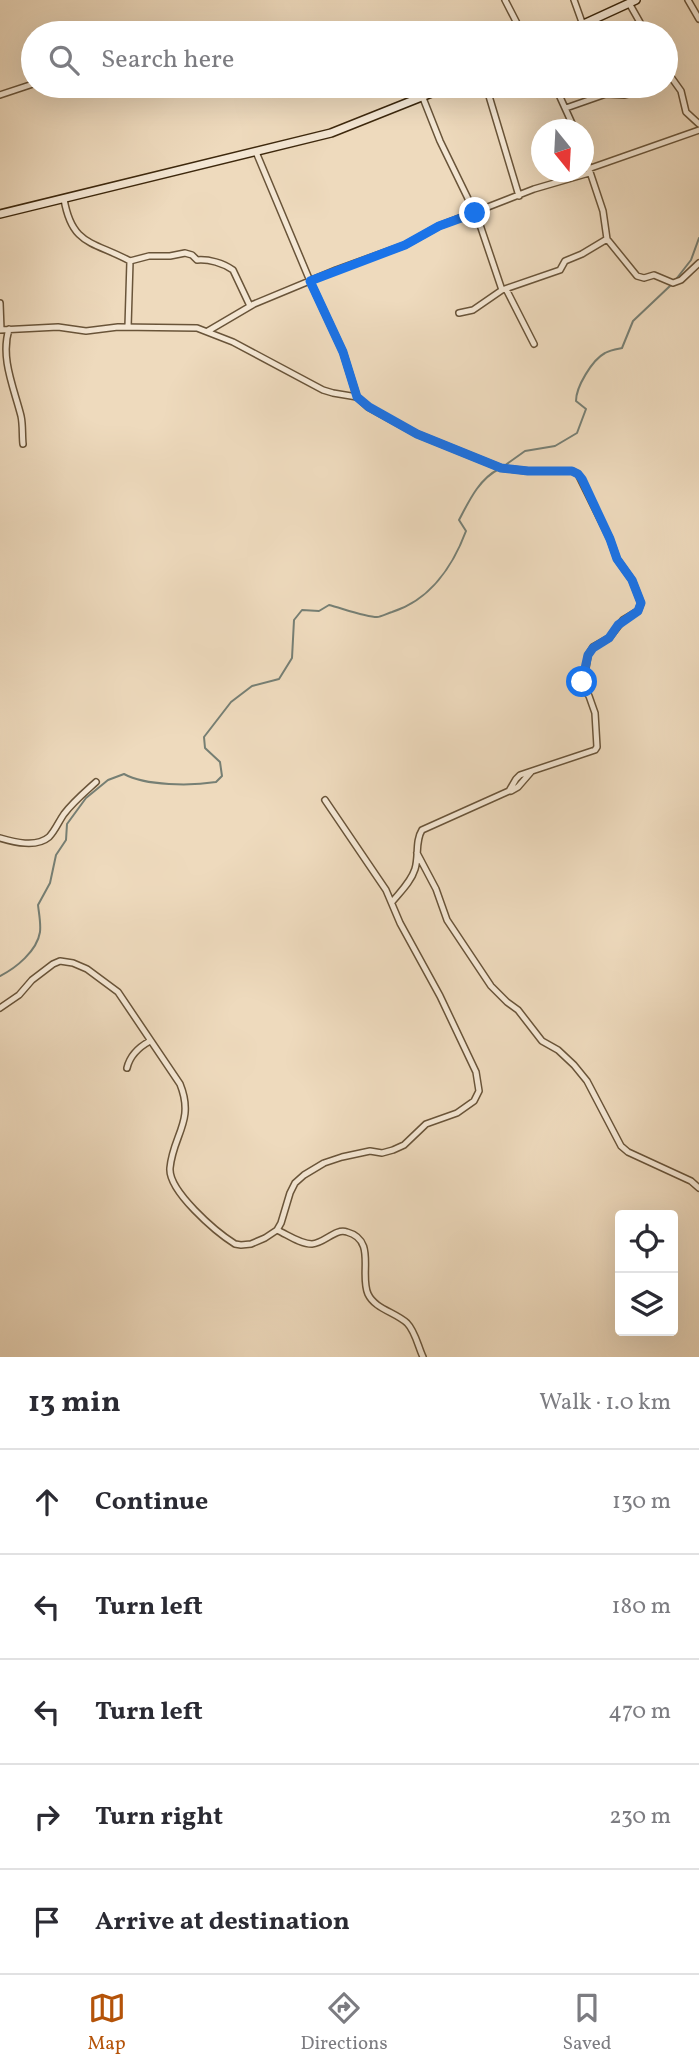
<!DOCTYPE html>
<meta charset="utf-8">
<style>
:root{--surface:#fff;--page:#f2f2f3;--text:#2b2b33;--muted:#7c7c81;--line:#e1e1e2;--accent:#b45309}
body{margin:0;font-family:Vollkorn,serif;background:var(--page);color:var(--text)}
.controls{position:absolute;right:21px;bottom:21px;display:grid;overflow:hidden;border-radius:7px;box-shadow:0 7px 28px #0002}
.controls button{width:63px;height:63px;display:grid;place-items:center;padding:0;border:0;border-bottom:2px solid var(--line);background:var(--surface);color:var(--text);font:35px sans-serif}
.compass{position:absolute;left:531px;top:119px;width:63px;height:63px;border-radius:50%;background:var(--surface);box-shadow:0 7px 28px #0002;rotate:162deg}
.stop{position:absolute;width:21px;height:21px;margin:-16px;border:5px solid #1a73e8;border-radius:50%;background:#fff}
.stop.end{background:#1a73e8;border-color:#fff;box-shadow:0 2px 7px #0008}
.list{margin:0;padding:0;list-style:none}
h2{display:flex;justify-content:space-between;align-items:center;height:91px;margin:0;padding:0 28px;font-size:30px}
h2 small{font-size:23px;font-weight:400;color:var(--muted)}
.list li{display:grid;grid-template-columns:46px 1fr auto;gap:21px;align-items:center;box-sizing:border-box;height:105px;padding:0 28px;border-top:2px solid var(--line)}
.list b{display:block;font-size:26px;white-space:nowrap}
.list em{font-size:23px;font-style:normal;color:var(--muted)}
.icon{flex:none;width:38px;height:38px;fill:none;stroke:currentColor;stroke-width:2;stroke-linecap:round;stroke-linejoin:round}
.map{position:relative;flex:none;width:699px;height:1357px;overflow:hidden}
.search{position:absolute;background:var(--surface);box-shadow:0 7px 28px #0002;left:21px;right:21px;top:21px;height:77px;display:flex;align-items:center;gap:18px;box-sizing:border-box;padding:0 24px;border-radius:38px;color:var(--muted);font-size:26px}
.sheet{height:616px;background:var(--surface)}
nav{display:flex;justify-content:space-around;align-items:center;box-sizing:border-box;height:98px;border-top:2px solid var(--line);background:var(--surface);font-size:19px;color:var(--muted)}
nav a{display:grid;justify-items:center;gap:4px}
nav .on{color:var(--accent)}
.map>svg:first-child{display:block}
.lines{fill:none;stroke-linecap:round;stroke-linejoin:round}
.stream{stroke:#767f74;stroke-width:2}
.street-casing{stroke:#695439;stroke-width:8}
.secondary-casing{stroke:#3d280d;stroke-width:10}
.street{stroke:#f4e7d4;stroke-width:5}
.secondary{stroke:#f4e7d4;stroke-width:7}
.route{stroke:#1a73e8;stroke-width:9}
</style>
<div class="map">
<svg width="699" height="1357" viewBox="0 0 699 1357">
<rect width="100%" height="100%" fill="#eedabd"/>
<filter id="stains"><feTurbulence type="fractalNoise" baseFrequency=".00286" numOctaves="4"/><feColorMatrix values="0 0 0 0 .2 0 0 0 0 .09 0 0 0 0 .02 0 0 0 .5 -.17"/></filter>
<radialGradient id="worn" r=".72"><stop offset=".6" stop-color="#630" stop-opacity="0"/><stop offset="1" stop-color="#630" stop-opacity=".3"/></radialGradient>
<g class="lines">
<path class="stream" d="M677,278L691,260L699,238
M504,466L525,451L555,446L577,433L586,409L576,401C576,387 592,360 605,353C610,350 617,349 622,348L633,321L671,285
M0,976C16,968 37,951 40,932C41,923 39,914 38,905L50,883L56,855L66,840L67,824L86,798L108,780L124,774C146,786 191,786 216,782L222,776L220,762L205,748L204,737L231,702L252,686L279,679L292,658L294,620L302,610L319,611L329,605C341,608 366,617 377,617C381,617 388,613 392,612C430,600 453,566 466,531L459,520C469,501 479,479 499,469"/>
<defs>
<path id="street" d="M505,0L522,33
M574,0L583,25
M688,0L699,19
M629,3L646,33
M666,70L681,91L686,112L699,124
M486,86L519,196
M555,86L575,130
M0,95L33,84
M423,98L440,141L475,213
M566,108L606,94L624,95L632,93L648,86
M256,152L310,281L343,352L357,397L368,407L417,434L501,468L528,471H572L578,474L610,539L617,559L632,580L641,603L638,611L623,620L609,638L593,647L588,655L583,687L589,696L595,713L597,747L595,750L520,775L516,779L509,791L422,830C415,841 419,856 415,869C411,882 400,892 392,902
M584,154L603,211L607,239L637,276L644,278L654,275L673,283L681,280L699,263
M588,169L699,130
M64,199C72,246 93,241 130,261
M476,213L502,290
M506,289L534,344
M0,303L1,330
M459,313L473,310L502,290L560,270L565,261L582,254L607,239
M128,327L130,261L149,256H170L185,253L192,255L197,260C209,259 223,263 233,270L250,306
M9,329C0,358 14,388 21,416C23,425 22,435 23,444
M0,330L58,327L86,331L118,327L197,328L233,342L323,390L333,393L357,397
M208,331L254,304L336,270L405,245L439,226L534,189L589,173
M511,791L518,787L531,772
M0,838C14,842 36,848 49,837C55,831 59,821 64,814C73,802 85,792 96,782
M417,853L436,889L447,920L491,986L507,1002L518,1010L542,1041L558,1050L574,1065L587,1081L621,1146L628,1152L691,1181L699,1188
M0,1008L19,995L32,980L53,964L60,961L73,963L87,969L118,992L180,1084C195,1121 173,1135 170,1168C168,1191 216,1232 235,1244L241,1245L251,1244L265,1238L277,1230L281,1223L290,1193L295,1183L304,1175L324,1163L342,1157L370,1151L382,1153L393,1150L404,1145L426,1124L457,1113L474,1101L479,1091L476,1072L440,996L400,923L386,890L325,800
M127,1068C130,1055 139,1047 150,1041
M277,1230C288,1235 300,1244 312,1244C325,1243 335,1228 347,1232C377,1240 359,1274 368,1294C375,1309 395,1312 407,1323C415,1331 418,1346 423,1357"/>
<path id="secondary" d="M564,33L636,0
M0,214L331,133L449,86"/>
</defs>
<use href="#street" class="street-casing"/>
<use href="#secondary" class="secondary-casing"/>
<use href="#street" class="street"/>
<use href="#secondary" class="secondary"/>
</g>
<g class="lines">
<path class="route" d="M475,213L439,226L405,245L310,281L343,352L357,397L369,407L417,434L501,468L528,471H572L578,474L582,479L610,539L617,559L632,580L641,603L638,611L618,625L609,638L593,648L588,655L582,682"/>
</g>
<rect width="100%" height="100%" filter="url(#stains)"/>
<rect width="100%" height="100%" fill="url(#worn)"/>
</svg>
<div class="controls">
<button><svg class="icon" aria-label="locate" viewBox="0 0 24 24"><circle cx="12" cy="12" r="6"/><path d="M12 2v4M12 18v4M2 12h4M18 12h4"/></svg></button>
<button><svg class="icon" aria-label="layers" viewBox="0 0 24 24"><path d="M12 4l9 5-9 5-9-5zM3 14l9 5 9-5"/></svg></button>
</div>
<svg class="compass" viewBox="-18 -18 36 36"><path d="M0-13l5 13h-10z" fill="#e53935"/><path d="M0 13l5-13h-10z" fill="#7c7c81"/></svg>
<div class="stop" style="left:582px;top:682px"></div>
<div class="stop end" style="left:475px;top:213px"></div>
<div class="search"><svg class="icon" aria-label="search" viewBox="0 0 24 24"><circle cx="10" cy="10" r="6"/><path d="M15 15l6 6"/></svg>Search here</div>
</div>
<section class="sheet">
<h2>13 min<small>Walk · 1.0 km</small></h2>
<ul class="list">
<li><svg class="icon" aria-label="ahead" viewBox="0 0 24 24"><path d="M12 20V5M6 11l6-6 6 6"/></svg><div><b>Continue</b></div><em>130 m</em></li>
<li><svg class="icon" aria-label="left" viewBox="0 0 24 24"><path d="M17 20v-9H6M10 6l-5 5 5 5"/></svg><div><b>Turn left</b></div><em>180 m</em></li>
<li><svg class="icon" aria-label="left" viewBox="0 0 24 24"><path d="M17 20v-9H6M10 6l-5 5 5 5"/></svg><div><b>Turn left</b></div><em>470 m</em></li>
<li><svg class="icon" aria-label="right" viewBox="0 0 24 24"><path d="M7 20v-9h11M14 6l5 5-5 5"/></svg><div><b>Turn right</b></div><em>230 m</em></li>
<li><svg class="icon" aria-label="arrive" viewBox="0 0 24 24"><path d="M6 21V4h12l-3 4 3 4H6"/></svg><div><b>Arrive at destination</b></div></li>
</ul>
</section>
<nav>
<a class="on"><svg class="icon" aria-label="map" viewBox="0 0 24 24"><path d="M3 6l6-2 6 2 6-2v14l-6 2-6-2-6 2zM9 4v14M15 6v14"/></svg>Map</a>
<a><svg class="icon" aria-label="directions" viewBox="0 0 24 24"><path d="M12 3l9 9-9 9-9-9zM9 14v-3h6M13 9l2 2-2 2"/></svg>Directions</a>
<a><svg class="icon" aria-label="saved" viewBox="0 0 24 24"><path d="M7 4h10v16l-5-4-5 4z"/></svg>Saved</a>
</nav>
